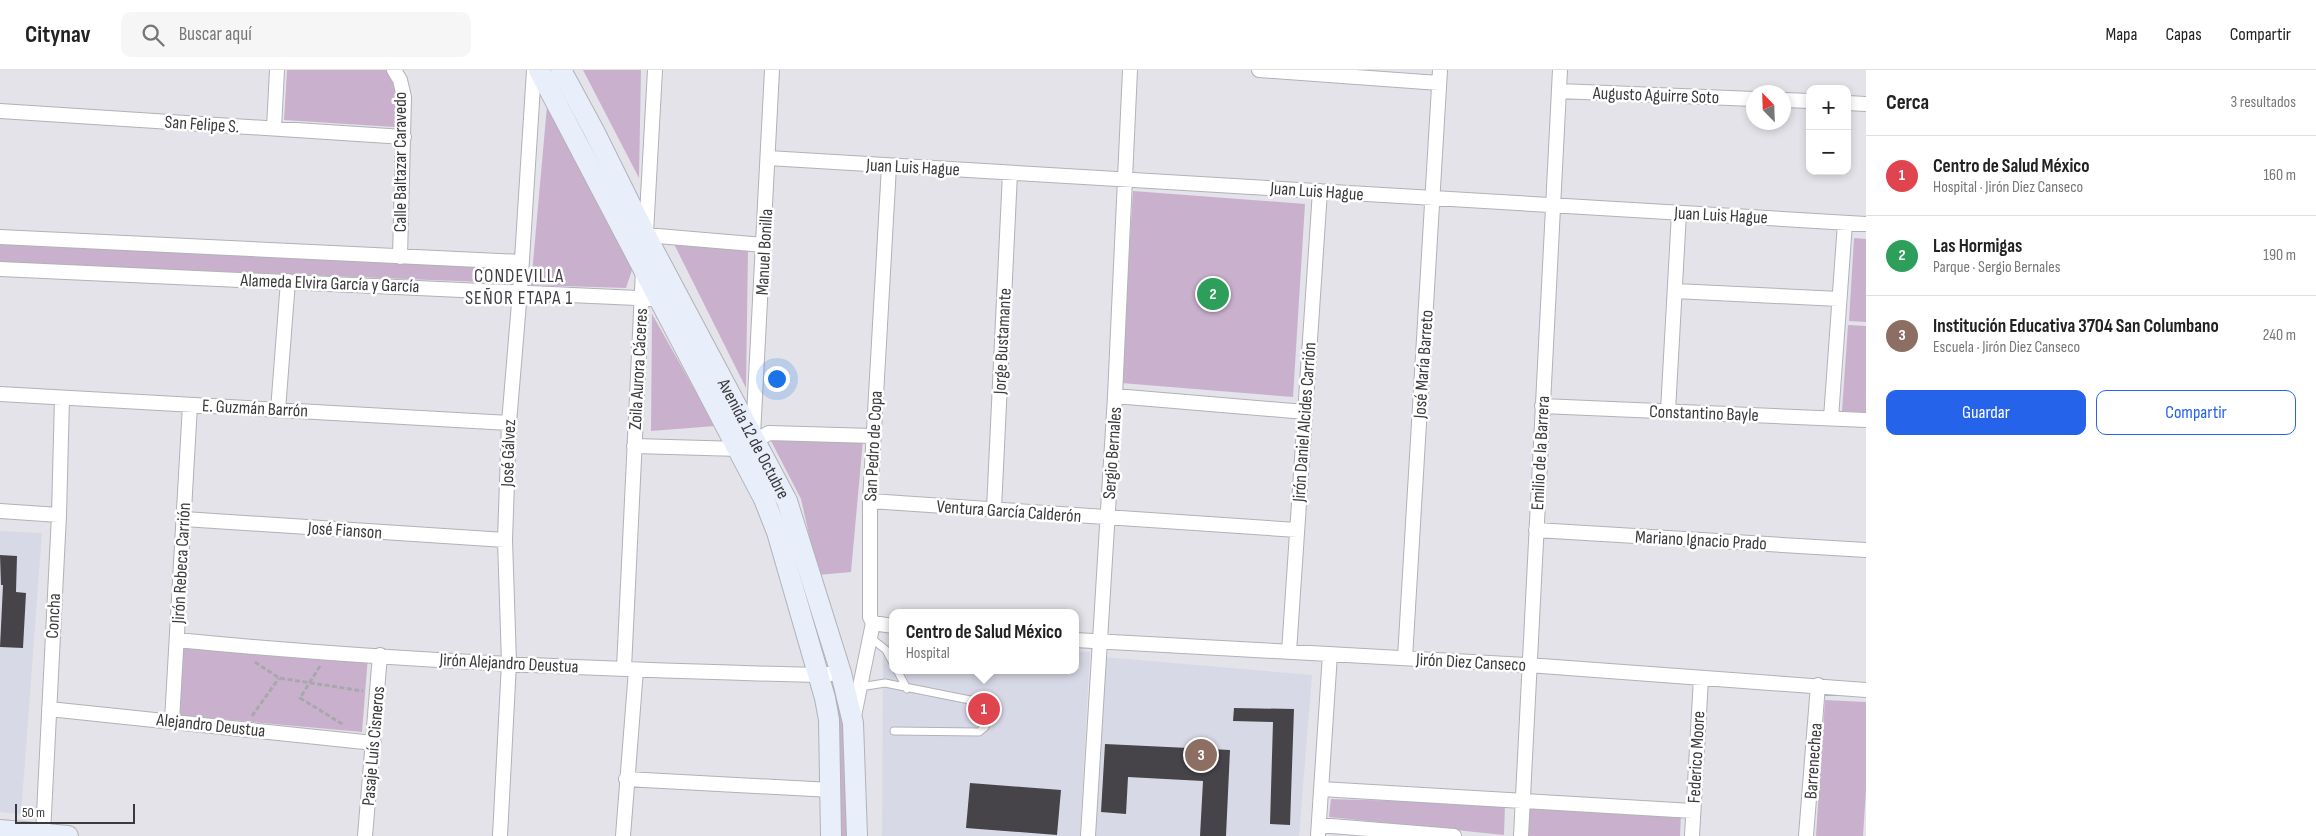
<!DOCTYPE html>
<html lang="es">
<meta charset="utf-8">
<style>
:root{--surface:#fff;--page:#f6f6f6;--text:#222;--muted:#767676;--line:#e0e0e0;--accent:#2563eb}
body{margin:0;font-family:"Sofia Sans Condensed",sans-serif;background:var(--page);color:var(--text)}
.controls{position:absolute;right:15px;top:15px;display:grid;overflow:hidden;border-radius:10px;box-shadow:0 2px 8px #0003}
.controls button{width:45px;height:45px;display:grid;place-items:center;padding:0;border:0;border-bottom:1px solid var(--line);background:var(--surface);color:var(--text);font:25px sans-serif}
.compass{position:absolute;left:1746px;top:15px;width:45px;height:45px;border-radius:50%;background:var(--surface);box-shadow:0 2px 8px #0003;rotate:337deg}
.scale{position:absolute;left:15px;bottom:12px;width:120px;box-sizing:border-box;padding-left:5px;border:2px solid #3a3a3c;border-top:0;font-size:14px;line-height:18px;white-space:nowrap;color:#3a3a3c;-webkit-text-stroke:4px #fff;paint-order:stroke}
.you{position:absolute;left:776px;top:308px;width:18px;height:18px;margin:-12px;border:4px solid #fff;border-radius:50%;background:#1a73e8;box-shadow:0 0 0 8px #1a73e833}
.badge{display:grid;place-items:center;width:32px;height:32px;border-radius:50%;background:var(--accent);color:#fff;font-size:16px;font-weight:700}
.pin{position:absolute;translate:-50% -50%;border:2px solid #fff;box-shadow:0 1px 5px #0006}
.popup{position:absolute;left:889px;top:539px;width:190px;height:65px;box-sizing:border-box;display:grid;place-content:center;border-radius:10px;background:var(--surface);filter:drop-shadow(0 1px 4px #0005);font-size:16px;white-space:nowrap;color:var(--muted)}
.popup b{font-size:19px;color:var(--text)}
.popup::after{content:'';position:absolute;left:50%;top:100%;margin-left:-10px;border:10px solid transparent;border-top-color:var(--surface)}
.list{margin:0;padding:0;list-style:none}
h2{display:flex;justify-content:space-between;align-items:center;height:65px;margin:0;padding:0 20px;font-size:21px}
h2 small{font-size:16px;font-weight:400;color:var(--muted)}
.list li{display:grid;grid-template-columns:32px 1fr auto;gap:15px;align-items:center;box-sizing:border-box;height:80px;padding:0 20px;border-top:1px solid var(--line)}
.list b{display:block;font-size:19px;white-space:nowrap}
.list p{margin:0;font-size:16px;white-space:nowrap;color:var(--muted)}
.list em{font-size:16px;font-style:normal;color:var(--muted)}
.actions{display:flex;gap:10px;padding:15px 20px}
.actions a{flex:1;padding:11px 0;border:1px solid var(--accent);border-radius:10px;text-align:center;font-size:18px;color:var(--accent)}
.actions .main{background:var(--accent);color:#fff}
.icon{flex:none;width:28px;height:28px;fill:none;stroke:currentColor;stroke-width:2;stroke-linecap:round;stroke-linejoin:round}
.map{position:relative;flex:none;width:1866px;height:766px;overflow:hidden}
header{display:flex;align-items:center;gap:30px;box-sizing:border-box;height:70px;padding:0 25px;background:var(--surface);border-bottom:1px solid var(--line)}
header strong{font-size:24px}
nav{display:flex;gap:28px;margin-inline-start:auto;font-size:18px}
.search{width:350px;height:45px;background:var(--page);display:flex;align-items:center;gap:12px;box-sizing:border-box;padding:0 18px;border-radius:10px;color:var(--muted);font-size:19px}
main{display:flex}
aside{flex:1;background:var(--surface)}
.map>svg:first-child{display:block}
.built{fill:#d8d9e6}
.green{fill:#c9b1cd}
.building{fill:#464449}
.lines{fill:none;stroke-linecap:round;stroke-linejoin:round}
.lane-casing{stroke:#b1b2b7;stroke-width:9}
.street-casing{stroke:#b1b2b7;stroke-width:16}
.secondary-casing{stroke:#b1b2b7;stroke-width:22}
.path{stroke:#a8a8ac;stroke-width:3;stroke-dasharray:5 2.5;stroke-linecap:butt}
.lane{stroke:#fff;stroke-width:7}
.street{stroke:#fff;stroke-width:14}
.secondary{stroke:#e8effb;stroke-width:20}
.labels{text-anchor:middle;stroke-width:5;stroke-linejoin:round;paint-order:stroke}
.street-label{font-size:18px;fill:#3a3a3c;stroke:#fff}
.neighbourhood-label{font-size:19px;letter-spacing:1px;fill:#3f3f44;stroke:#fff}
</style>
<header>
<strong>Citynav</strong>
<div class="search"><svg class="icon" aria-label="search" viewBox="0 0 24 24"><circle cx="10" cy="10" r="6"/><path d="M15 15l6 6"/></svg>Buscar aquí</div>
<nav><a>Mapa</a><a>Capas</a><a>Compartir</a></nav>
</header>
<main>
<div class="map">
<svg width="1866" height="766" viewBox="0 0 1866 766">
<rect width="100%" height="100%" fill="#e3e3e9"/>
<path class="built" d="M0,461L42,463L21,744L0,742Z
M889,573H893V600H1075V581L1090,582L1080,766H882L883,582Z
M1103,587L1312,605L1299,766H1093Z"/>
<path class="green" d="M287,0H388L398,21L400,54L394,57L284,50Z
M583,0H641L639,108Z
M547,36L633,197L626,218L531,215Z
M1133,121L1305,134L1293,327L1121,313Z
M1854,168L1866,169V252L1849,251Z
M672,170L748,179L746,318Z
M0,173L506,197L507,213L0,193Z
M652,244L715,356L651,361Z
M1848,255L1866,256V343L1842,341Z
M769,367L863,370L851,502L818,505L801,429Z
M181,576L368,586L362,662L176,645Z
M831,617H836L843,642L849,766H836Z
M1825,630L1866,632V720L1863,766H1816Z
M1331,729L1505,734L1504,765L1329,747Z
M1527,735L1681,744L1680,766H1527Z"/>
<path class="building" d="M0,485L17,486L16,522L26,523L23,578L0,577L3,515H1Z
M1234,638L1294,639L1290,755L1270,754L1273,652L1233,651Z
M1105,674L1230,680L1226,766H1200L1203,711L1128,707L1126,744L1101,742Z
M970,713L1061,720L1057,765L966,758Z"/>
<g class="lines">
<defs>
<path id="lane" d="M871,568L886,580L893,593
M897,600L907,619
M860,617L885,613L985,633V657L979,662L894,661"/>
<path id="street" d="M394,0L400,10L404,27L400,187
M1259,0L1439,13
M1559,21L1754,29
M1784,30L1810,31
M1847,33L1866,34
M0,41L404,67
M274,58L277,0
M768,88L1866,154
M646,163L655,0
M646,165L764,175
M0,167L521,192
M0,199L659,229
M1675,221L1839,229
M0,324L509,353
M1115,326L1305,342
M1542,336L1866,350
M278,340L288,211
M1668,341L1679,143
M1831,348L1845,153
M753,365L772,0
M634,376L740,379L769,363L873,366
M870,431L1297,460
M994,439L1010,103
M0,441L59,445
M184,449L505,470
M1536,460L1866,480
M873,553L893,556
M177,570C390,591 604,600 818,605L841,603
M1075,570L1528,595L1866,620
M1289,582L1320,121
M1405,588L1440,0
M624,598L643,200
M49,639L374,673
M854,646L873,553L870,547V431L889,96
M172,651L190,335
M626,709L831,720
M1321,719L1693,741
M1319,755L1454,766
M43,764L59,445L62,328
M365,766L380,585
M500,766L509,593L505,470L509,353L520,221L534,0
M623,766L636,600
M1088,766L1115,326L1130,0
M1318,766L1330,584
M1521,766L1560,0
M1692,766L1701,608
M1806,766L1818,615"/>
<g id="secondary">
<path d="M539,0L764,429L777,462L825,628L829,650L831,766"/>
<path id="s1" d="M561,0L594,61L646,166L787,431L841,603L853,653L857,766"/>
<path d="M0,760L68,766"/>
</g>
</defs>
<use href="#lane" class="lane-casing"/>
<use href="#street" class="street-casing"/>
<use href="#secondary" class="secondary-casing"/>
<path class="path" d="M255,592L279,608L363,621
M320,596L300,628L344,655
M252,646L279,608"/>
<use href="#lane" class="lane"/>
<use href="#street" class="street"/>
<use href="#secondary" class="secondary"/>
</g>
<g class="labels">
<g class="street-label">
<text transform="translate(1656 25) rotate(2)" y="6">Augusto Aguirre Soto</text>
<text transform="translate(202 54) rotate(4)" y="6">San Felipe S.</text>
<text transform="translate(400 92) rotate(-90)" y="6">Calle Baltazar Caravedo</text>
<text transform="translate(913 97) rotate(3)" y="6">Juan Luis Hague</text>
<text transform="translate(1317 121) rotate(4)" y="6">Juan Luis Hague</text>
<text transform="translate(1721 145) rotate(3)" y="6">Juan Luis Hague</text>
<text transform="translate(764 182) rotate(-87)" y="6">Manuel Bonilla</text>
<text transform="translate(330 213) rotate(2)" y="6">Alameda Elvira García y García</text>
<text transform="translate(1002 271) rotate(-87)" y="6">Jorge Bustamante</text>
<text transform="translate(1423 294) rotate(-86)" y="6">José María Barreto</text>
<text transform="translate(638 299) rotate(-87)" y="6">Zoila Aurora Cáceres</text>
<text transform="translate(255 338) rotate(3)" y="6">E. Guzmán Barrón</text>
<text transform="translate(1704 343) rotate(2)" y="6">Constantino Bayle</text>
<text transform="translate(1304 352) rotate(-86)" y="6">Jirón Daniel Alcides Carrión</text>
<text dy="6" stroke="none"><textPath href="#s1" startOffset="416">Avenida 12 de Octubre</textPath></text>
<text transform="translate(873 376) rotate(-87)" y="6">San Pedro de Copa</text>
<text transform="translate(508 383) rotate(-88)" y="6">José Gálvez</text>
<text transform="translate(1112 383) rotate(-86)" y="6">Sergio Bernales</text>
<text transform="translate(1540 383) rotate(-87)" y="6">Emilio de la Barrera</text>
<text transform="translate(1009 441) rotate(4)" y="6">Ventura García Calderón</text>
<text transform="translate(345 460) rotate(4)" y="6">José Fianson</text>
<text transform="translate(1701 470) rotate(3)" y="6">Mariano Ignacio Prado</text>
<text transform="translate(181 493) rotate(-87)" y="6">Jirón Rebeca Carrión</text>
<text transform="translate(53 546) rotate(-87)" y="6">Concha</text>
<text transform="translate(1471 592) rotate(3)" y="6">Jirón Diez Canseco</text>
<text transform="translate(509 593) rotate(3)" y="6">Jirón Alejandro Deustua</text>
<text transform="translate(211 655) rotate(6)" y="6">Alejandro Deustua</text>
<text transform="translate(373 676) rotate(-85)" y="6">Pasaje Luís Cisneros</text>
<text transform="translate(1696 687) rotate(-87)" y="6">Federico Moore</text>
<text transform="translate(1813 691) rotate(-86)" y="6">Barrenechea</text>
</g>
<g class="neighbourhood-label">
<text x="519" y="212">CONDEVILLA<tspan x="519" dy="22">SEÑOR ETAPA 1</tspan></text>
</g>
</g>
</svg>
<div class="controls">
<button>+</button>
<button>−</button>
</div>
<svg class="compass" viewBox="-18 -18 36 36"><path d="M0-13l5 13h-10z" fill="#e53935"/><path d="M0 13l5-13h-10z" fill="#767676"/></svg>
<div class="scale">50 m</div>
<div class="you"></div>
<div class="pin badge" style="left:984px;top:639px;background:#e0444e">1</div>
<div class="popup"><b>Centro de Salud México</b>Hospital</div>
<div class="pin badge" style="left:1213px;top:224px;background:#2e9e5b">2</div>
<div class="pin badge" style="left:1201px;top:685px;background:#8d6e63">3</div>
</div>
<aside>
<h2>Cerca<small>3 resultados</small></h2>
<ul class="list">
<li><span class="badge" style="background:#e0444e">1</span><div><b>Centro de Salud México</b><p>Hospital · Jirón Diez Canseco</p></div><em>160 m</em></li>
<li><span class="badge" style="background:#2e9e5b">2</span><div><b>Las Hormigas</b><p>Parque · Sergio Bernales</p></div><em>190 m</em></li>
<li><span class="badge" style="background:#8d6e63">3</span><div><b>Institución Educativa 3704 San Columbano</b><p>Escuela · Jirón Diez Canseco</p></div><em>240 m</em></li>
</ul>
<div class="actions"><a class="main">Guardar</a><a>Compartir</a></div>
</aside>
</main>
